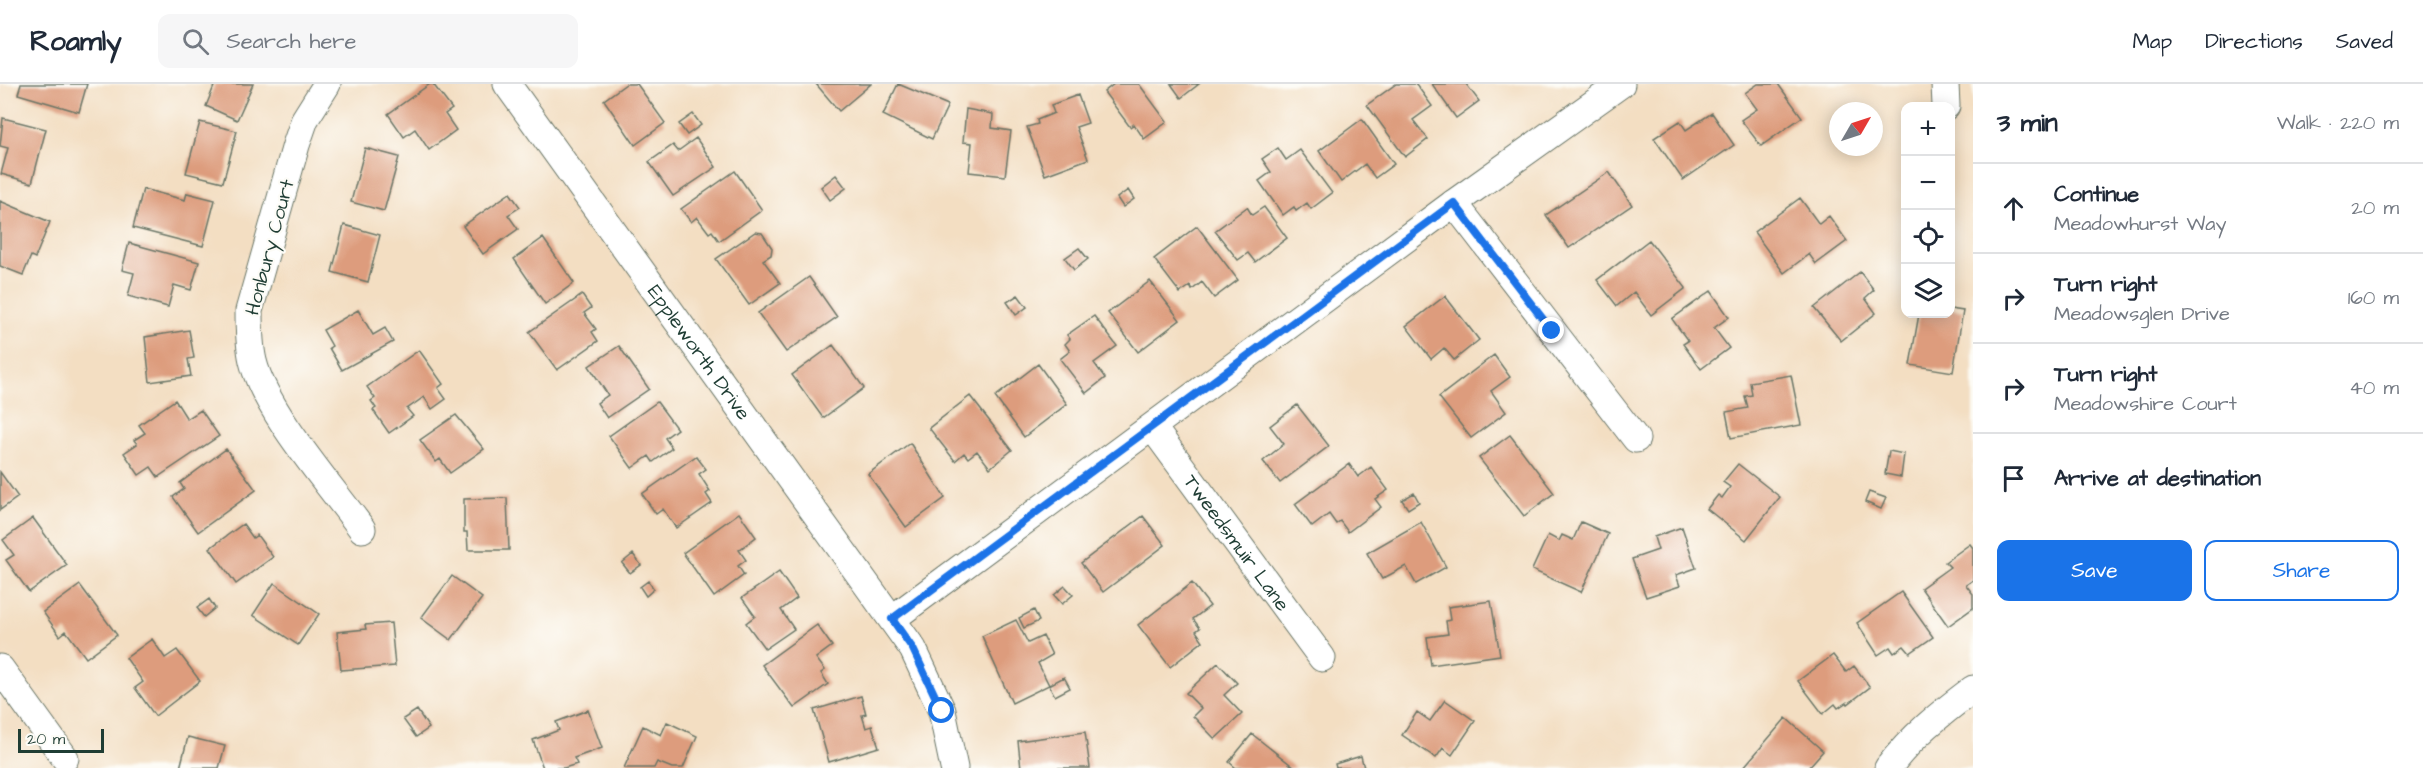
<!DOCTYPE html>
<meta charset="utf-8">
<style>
:root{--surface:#fff;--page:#f6f6f7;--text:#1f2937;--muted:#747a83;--line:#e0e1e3;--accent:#1a73e8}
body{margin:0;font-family:"Architects Daughter",sans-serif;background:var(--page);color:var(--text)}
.controls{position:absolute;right:18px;top:18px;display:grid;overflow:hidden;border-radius:12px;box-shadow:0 3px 15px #0003}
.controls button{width:54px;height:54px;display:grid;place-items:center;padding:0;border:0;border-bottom:2px solid var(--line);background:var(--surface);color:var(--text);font:30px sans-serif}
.compass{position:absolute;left:1829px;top:18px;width:54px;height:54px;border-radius:50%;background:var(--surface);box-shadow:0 3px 15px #0003;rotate:51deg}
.scale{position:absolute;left:18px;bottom:15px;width:86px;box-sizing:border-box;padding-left:6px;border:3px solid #1f3d34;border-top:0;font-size:16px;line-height:21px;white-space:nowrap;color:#1f3d34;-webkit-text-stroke:4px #fdfcf7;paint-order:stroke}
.stop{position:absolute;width:18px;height:18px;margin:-14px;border:4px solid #1a73e8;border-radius:50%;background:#fff}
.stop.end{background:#1a73e8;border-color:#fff;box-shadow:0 2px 6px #0008}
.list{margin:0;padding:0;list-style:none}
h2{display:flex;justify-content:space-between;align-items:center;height:78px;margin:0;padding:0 24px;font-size:26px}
h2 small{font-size:20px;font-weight:400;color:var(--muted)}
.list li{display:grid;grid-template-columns:39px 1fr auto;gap:18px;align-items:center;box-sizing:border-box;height:90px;padding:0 24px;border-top:2px solid var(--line)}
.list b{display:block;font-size:22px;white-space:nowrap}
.list p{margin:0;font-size:20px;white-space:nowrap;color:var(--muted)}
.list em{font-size:20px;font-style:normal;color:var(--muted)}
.actions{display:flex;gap:12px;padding:18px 24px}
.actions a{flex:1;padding:14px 0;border:2px solid var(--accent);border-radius:12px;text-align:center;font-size:21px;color:var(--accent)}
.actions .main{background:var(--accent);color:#fff}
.icon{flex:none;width:33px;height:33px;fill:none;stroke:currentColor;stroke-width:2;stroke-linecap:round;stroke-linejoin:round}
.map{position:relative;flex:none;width:1973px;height:684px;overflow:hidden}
header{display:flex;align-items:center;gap:36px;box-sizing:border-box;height:84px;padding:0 30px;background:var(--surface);border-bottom:2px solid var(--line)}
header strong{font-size:28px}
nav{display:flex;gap:33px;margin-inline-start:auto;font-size:21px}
.search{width:420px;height:54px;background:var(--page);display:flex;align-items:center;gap:15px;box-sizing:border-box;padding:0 21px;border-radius:12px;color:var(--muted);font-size:22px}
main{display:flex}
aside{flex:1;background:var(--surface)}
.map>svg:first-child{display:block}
.building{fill:#dd9c7d}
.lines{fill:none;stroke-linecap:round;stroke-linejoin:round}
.minor-casing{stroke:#697566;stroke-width:29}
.minor{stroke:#fff;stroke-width:27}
.route{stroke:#1a73e8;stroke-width:8}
.labels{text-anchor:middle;stroke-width:4.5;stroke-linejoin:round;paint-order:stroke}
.street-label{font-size:20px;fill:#1f3d34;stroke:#fdfcf7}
</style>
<header>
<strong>Roamly</strong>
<div class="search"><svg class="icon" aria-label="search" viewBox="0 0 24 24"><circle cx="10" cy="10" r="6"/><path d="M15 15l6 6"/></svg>Search here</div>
<nav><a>Map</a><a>Directions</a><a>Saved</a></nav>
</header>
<main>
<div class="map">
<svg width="1973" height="684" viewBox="0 0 1973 684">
<rect width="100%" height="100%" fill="#fdfcf7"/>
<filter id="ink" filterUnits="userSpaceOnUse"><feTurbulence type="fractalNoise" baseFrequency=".0167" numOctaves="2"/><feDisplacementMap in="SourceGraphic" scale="12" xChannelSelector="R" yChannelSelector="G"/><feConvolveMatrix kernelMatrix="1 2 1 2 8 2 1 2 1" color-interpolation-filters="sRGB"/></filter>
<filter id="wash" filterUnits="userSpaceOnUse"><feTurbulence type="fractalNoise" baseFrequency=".008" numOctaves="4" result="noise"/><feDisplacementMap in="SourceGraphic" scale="24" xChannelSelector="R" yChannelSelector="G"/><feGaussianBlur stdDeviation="1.35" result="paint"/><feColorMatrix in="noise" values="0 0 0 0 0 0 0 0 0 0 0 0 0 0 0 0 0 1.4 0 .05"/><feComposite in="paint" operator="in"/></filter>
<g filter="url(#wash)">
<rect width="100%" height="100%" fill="#f3dec2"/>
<g id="blocks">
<path class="building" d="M21,0H87L79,28L18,10Z
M215,0H253L237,36L206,22Z
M430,0H433L452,25L445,30L456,46L429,66L415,45L404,53L388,30Z
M626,0H637L665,39L635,61L604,16Z
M816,0H871L839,27Z
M898,0L948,21L932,55L883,31Z
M1114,0H1139L1167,38L1144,55L1134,40L1130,43L1104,8Z
M1171,0H1199L1181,14Z
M1396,0H1416L1432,22L1413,36L1428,55L1405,73L1367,21Z
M1432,0H1466L1479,17L1456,34Z
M1758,0H1778L1802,33L1761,62L1741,36L1757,25L1745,9Z
M1078,11L1088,39L1076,43L1088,75L1045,91L1027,43L1038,40L1037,36L1054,29L1051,21Z
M966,25L993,30L992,44L1011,47L1005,92L969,88L972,59L963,58Z
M1712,29L1734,61L1683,96L1654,54L1680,37L1686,46Z
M693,30L701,41L687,51L679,40Z
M3,34L46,45L32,99L1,90L8,64L0,62Z
M1362,35L1394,80L1375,94L1365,80L1341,98L1319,67Z
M200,38L237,47L223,98L186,89Z
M696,54L716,83L673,112L649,78L673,61L678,67Z
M365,64L399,73L384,127L351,118Z
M1278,64L1286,76L1300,66L1332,109L1311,125L1307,119L1296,127L1294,123L1283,131L1259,97L1271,88L1262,75Z
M735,87L762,126L719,157L712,147L709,149L697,133L691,138L681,125Z
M1609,88L1632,121L1569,164L1546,131Z
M836,91L846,104L830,116L821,103Z
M143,105L185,116L187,109L215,116L203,162L133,144Z
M1128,106L1134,115L1123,123L1117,114Z
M510,109L520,123L508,131L518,145L483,170L463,142Z
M1800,114L1819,140L1829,132L1847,157L1816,180L1809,170L1784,189L1754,148Z
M0,117L50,138L35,174L31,172L23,191L0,182Z
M1247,123L1252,131L1264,123L1287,154L1255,178L1248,169L1238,176L1215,147Z
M344,141L380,151L368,198L332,188Z
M1197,142L1238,196L1214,214L1202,198L1192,206L1190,202L1180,209L1154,175Z
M755,148L762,149L772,164L771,171L763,176L780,199L749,221L716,175Z
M543,154L574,199L545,220L514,175Z
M1649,156L1686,204L1651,231L1634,208L1617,222L1597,196Z
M129,159L199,178L191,206L174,201L168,223L128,212L134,189L122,186Z
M1079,164L1088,175L1074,186L1065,174Z
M1860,188L1874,206L1865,214L1876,229L1841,257L1814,224Z
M809,193L837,233L786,268L758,229Z
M1150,197L1180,236L1138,268L1108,229Z
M1711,207L1729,233L1714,244L1729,264L1701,285L1683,260L1688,257L1672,235Z
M582,211L591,224L584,229L596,245L592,248L598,257L557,286L529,248Z
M1018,211L1027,223L1016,231L1007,218Z
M1445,212L1479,256L1454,276L1444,264L1431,275L1406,242Z
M1950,225L1963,227L1953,288L1910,281L1919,230H1950Z
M358,226L373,251L385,244L393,258L342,286L329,264L332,262L323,246Z
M1094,232L1117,262L1094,279L1105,294L1086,309L1060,275L1070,267L1065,260L1070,255L1067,251Z
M189,246L194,274L188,275L191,292L150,298L145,253Z
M833,261L864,304L823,334L792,291Z
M619,262L649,305L607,334L597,319L608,311L589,282Z
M419,266L443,300L438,304L446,315L432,325L424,313L407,325L413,332L389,349L373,326L376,324L371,317L375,314L367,303Z
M1494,271L1510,293L1491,307L1506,328L1471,354L1439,313Z
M1038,280L1067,320L1024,353L995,313Z
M1791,291L1801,341L1731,354L1726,328L1748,324L1745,312L1752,311L1750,298Z
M970,312L1012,366L990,384L977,367L968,374L964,369L955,377L929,344Z
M175,316L187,335L201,326L219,352L158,393L151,383L139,391L124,369L137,360L134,356L145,349L139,341Z
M657,318L677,345L665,354L672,364L653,378L649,372L632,384L609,352Z
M1297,321L1329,362L1280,399L1263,377L1284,360L1270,342Z
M456,331L484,365L450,389L440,375L436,378L420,356Z
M1510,351L1554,409L1524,432L1479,374Z
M910,359L945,414L906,443L868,390Z
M226,365L256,406L198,448L173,413L184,405L180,399Z
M1889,367L1904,370L1901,393L1885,390Z
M696,372L706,385L699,390L710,407L706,410L712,419L676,444L663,425L656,430L642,410Z
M1349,380L1358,393L1371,383L1388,406L1375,415L1381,423L1348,448L1340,437L1336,440L1329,430L1312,443L1295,420Z
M1738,380L1780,413L1746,456L1707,425L1718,411L1722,414L1730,403L1723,398Z
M0,388L18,413L0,426Z
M1869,408L1886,414L1881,425L1865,418Z
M1414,409L1419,418L1408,425L1402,416Z
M507,414L509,466H468L467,448H464V415Z
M739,429L756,453L739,466L746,476L738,482L744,491L714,513L683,469Z
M1143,432L1165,461L1103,508L1081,479Z
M33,434L67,481L29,508L6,476L14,471L3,456Z
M1421,438L1446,483L1416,500L1406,482L1382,495L1367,469Z
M1581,438L1608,450L1581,508L1532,486L1548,451L1559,457L1562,451L1573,456Z
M243,440L253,454L257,451L273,473L236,500L210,464Z
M1682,443L1696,484L1676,491L1680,502L1646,513L1632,475L1658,466L1654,453Z
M1970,460L1973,464V496L1966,501L1973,510V524L1948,542L1921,504L1950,483L1945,478Z
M633,470L641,481L630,489L622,479Z
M779,488L797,514L781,526L794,545L765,565L746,539L755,532L742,514Z
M452,492L482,514L451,556L421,534Z
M648,497L654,505L646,512L640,503Z
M274,499L319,530L298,561L253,531Z
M1192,499L1210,522L1193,535L1200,544L1196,547L1203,557L1170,583L1138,541Z
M80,501L117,551L86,574L66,547L60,552L43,528Z
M1065,502L1073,511L1062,520L1054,511Z
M1901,508L1933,553L1910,569L1904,562L1894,569L1890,563L1878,571L1857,539Z
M209,515L215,524L204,533L197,524Z
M1491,517L1500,571L1431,581L1427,553L1448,550L1446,537L1450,536L1448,523Z
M1034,526L1039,537L1024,544L1019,534Z
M1016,536L1028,559L1043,552L1052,571L1038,579L1049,601L1012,619L982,552Z
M391,539L395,582L341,586L337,548L366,545L365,541Z
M817,541L832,562L816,574L825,586L821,589L828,600L794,624L762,581Z
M152,555L165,574L177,566L200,597L155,632L135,604L143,598L126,574Z
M1833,571L1846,588L1854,582L1870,603L1848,620L1847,618L1838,624L1835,620L1823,630L1798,597Z
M1218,579L1237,599L1224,611L1242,630L1215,655L1193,632L1201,624L1186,609Z
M1064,593L1070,604L1055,612L1049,601Z
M861,612L866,630L862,631L866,644L872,642L879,663L829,678L814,626Z
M1445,616L1475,637L1452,671L1443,664L1436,674L1402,651L1417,628L1430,637Z
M417,626L429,644L416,653L403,635Z
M588,626L602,664L574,674L577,680L564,684H543L533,656L559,646L556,638Z
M1786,634L1823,667L1808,684H1743Z
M667,638L697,652L683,684H672L657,678L654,684H624L643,642L661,651Z
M1085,648L1090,684H1021L1018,657Z
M1252,650L1295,684H1236L1229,678Z
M188,653L225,662L219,684H180Z
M1361,672L1364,684H1336L1335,680Z"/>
</g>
</g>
<g filter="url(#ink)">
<use href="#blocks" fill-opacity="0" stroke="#697566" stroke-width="1.5"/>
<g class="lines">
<defs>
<g id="minor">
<path d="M327,0L305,35L296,61L249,227C249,243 249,260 253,277C265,327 330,401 362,445"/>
<path id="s1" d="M507,0L913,565L942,627L954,684"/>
<path d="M1945,0L1946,22"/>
<path d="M1454,119L1636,355"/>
<path id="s2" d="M1153,344L1322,574"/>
<path d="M892,535L1454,119L1621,0"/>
<path d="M0,584L65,674"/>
<path d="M1888,684C1912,652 1941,629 1973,605"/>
</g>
</defs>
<use href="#minor" class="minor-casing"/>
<use href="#minor" class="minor"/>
</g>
</g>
<g class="lines" filter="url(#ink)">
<path class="route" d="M942,627L913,565L892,535L1454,119L1552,247"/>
</g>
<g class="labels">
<g class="street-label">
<text transform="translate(269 163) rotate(-75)" y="7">Honbury Court</text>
<text dy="7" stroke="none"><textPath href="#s1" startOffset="330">Eppleworth Drive</textPath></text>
<text dy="7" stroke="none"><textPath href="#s2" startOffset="142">Tweedsmuir Lane</textPath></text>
</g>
</g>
</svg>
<div class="controls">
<button>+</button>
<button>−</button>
<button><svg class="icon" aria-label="locate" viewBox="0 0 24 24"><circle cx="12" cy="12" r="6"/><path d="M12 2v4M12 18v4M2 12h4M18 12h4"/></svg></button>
<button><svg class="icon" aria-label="layers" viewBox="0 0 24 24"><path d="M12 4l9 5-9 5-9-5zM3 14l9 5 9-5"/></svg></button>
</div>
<svg class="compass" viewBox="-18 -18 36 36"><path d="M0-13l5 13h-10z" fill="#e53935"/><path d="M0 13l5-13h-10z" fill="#747a83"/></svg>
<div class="scale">20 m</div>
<div class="stop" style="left:942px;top:627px"></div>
<div class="stop end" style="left:1552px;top:247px"></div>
</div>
<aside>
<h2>3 min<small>Walk · 220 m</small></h2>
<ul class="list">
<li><svg class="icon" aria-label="ahead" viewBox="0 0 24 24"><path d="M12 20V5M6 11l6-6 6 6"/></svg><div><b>Continue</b><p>Meadowhurst Way</p></div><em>20 m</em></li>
<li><svg class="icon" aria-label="right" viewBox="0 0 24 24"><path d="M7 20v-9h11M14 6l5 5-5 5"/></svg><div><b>Turn right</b><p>Meadowsglen Drive</p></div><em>160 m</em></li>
<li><svg class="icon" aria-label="right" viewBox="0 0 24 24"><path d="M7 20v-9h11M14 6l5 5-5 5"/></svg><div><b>Turn right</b><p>Meadowshire Court</p></div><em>40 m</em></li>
<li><svg class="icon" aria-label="arrive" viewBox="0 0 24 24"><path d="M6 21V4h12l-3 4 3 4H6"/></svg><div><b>Arrive at destination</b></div></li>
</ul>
<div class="actions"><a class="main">Save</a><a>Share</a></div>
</aside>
</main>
